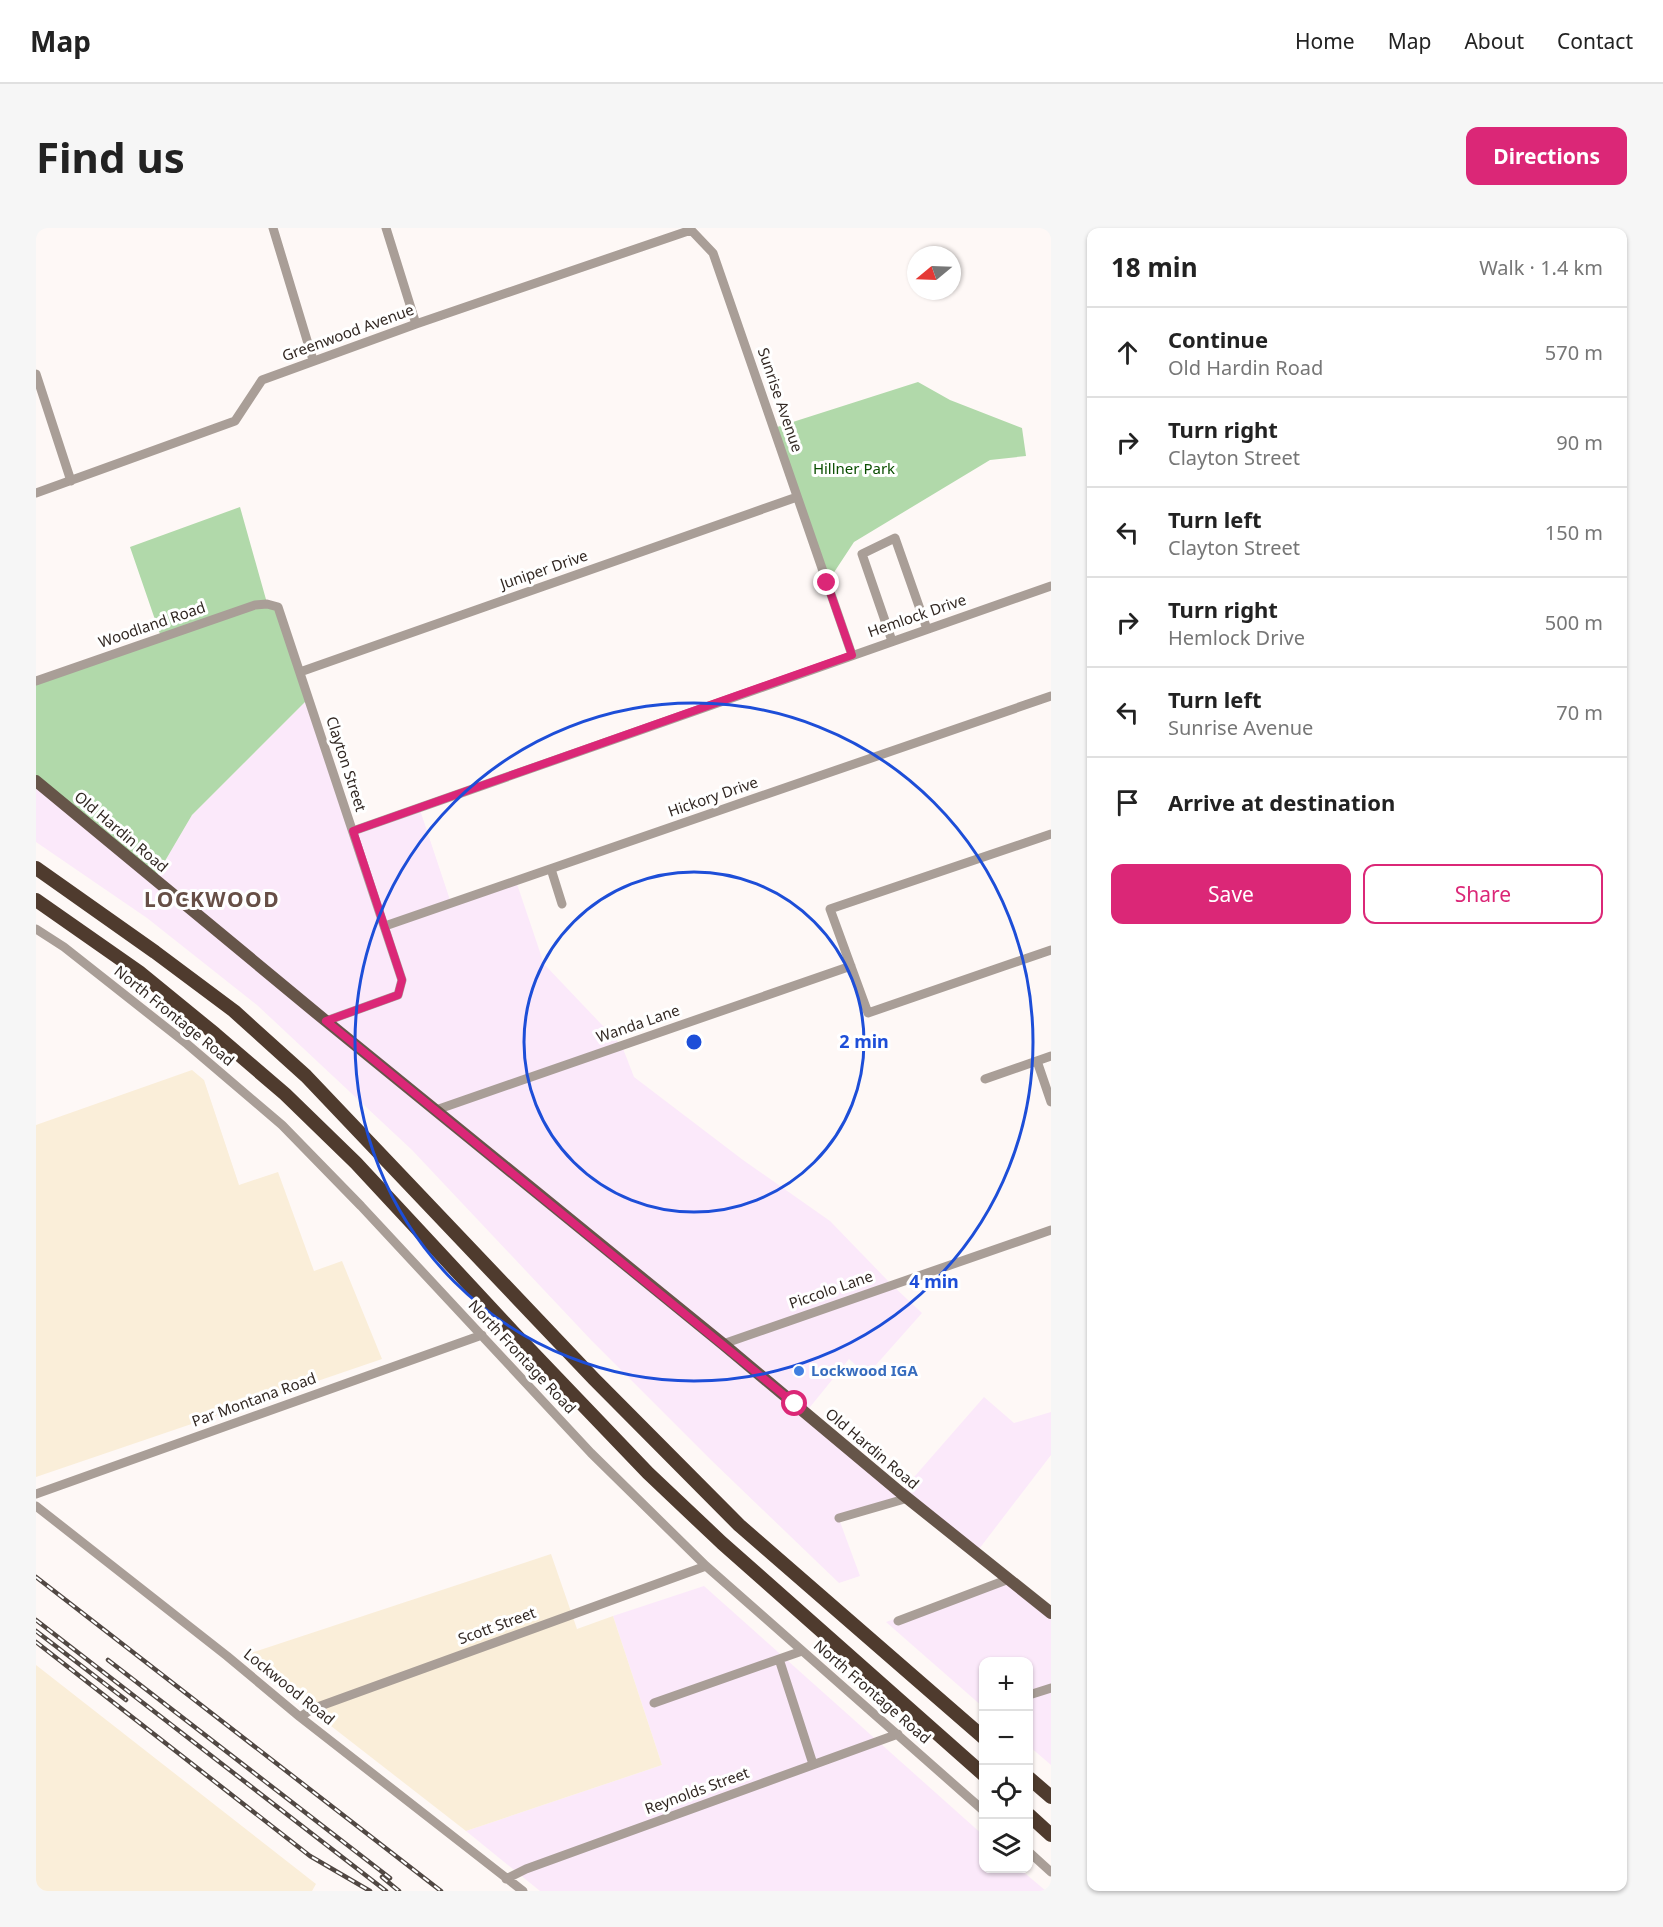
<!DOCTYPE html>
<meta charset="utf-8">
<style>
:root{--surface:#fff;--page:#f6f6f6;--text:#222;--muted:#767676;--line:#e0e0e0;--accent:#db2777}
body{margin:0;font-family:"Noto Sans",sans-serif;background:var(--page);color:var(--text)}
.controls{position:absolute;right:18px;bottom:18px;display:grid;overflow:hidden;border-radius:12px;box-shadow:0 2px 4px #0004}
.controls button{width:54px;height:54px;display:grid;place-items:center;padding:0;border:0;border-bottom:2px solid var(--line);background:var(--surface);color:var(--text);font:30px sans-serif}
.compass{position:absolute;left:871px;top:18px;width:54px;height:54px;border-radius:50%;background:var(--surface);box-shadow:0 2px 4px #0004;rotate:251deg}
.stop{position:absolute;width:18px;height:18px;margin:-14px;border:4px solid #db2777;border-radius:50%;background:#fff}
.stop.end{background:#db2777;border-color:#fff;box-shadow:0 2px 6px #0008}
.list{margin:0;padding:0;list-style:none}
h2{display:flex;justify-content:space-between;align-items:center;height:78px;margin:0;padding:0 24px;font-size:26px}
h2 small{font-size:20px;font-weight:400;color:var(--muted)}
.list li{display:grid;grid-template-columns:39px 1fr auto;gap:18px;align-items:center;box-sizing:border-box;height:90px;padding:0 24px;border-top:2px solid var(--line)}
.list b{display:block;font-size:22px;white-space:nowrap}
.list p{margin:0;font-size:20px;white-space:nowrap;color:var(--muted)}
.list em{font-size:20px;font-style:normal;color:var(--muted)}
.actions{display:flex;gap:12px;padding:18px 24px}
.actions a{flex:1;padding:14px 0;border:2px solid var(--accent);border-radius:12px;text-align:center;font-size:21px;color:var(--accent)}
.actions .main{background:var(--accent);color:#fff}
.icon{flex:none;width:33px;height:33px;fill:none;stroke:currentColor;stroke-width:2;stroke-linecap:round;stroke-linejoin:round}
.map{position:relative;flex:none;width:1015px;height:1663px;overflow:hidden;border-radius:12px}
header{display:flex;align-items:center;gap:36px;box-sizing:border-box;height:84px;padding:0 30px;background:var(--surface);border-bottom:2px solid var(--line)}
header strong{font-size:28px}
nav{display:flex;gap:33px;margin-inline-start:auto;font-size:21px}
.intro{display:flex;align-items:center;justify-content:space-between;box-sizing:border-box;height:144px;padding:0 36px}
h1{margin:0;font-size:42px}
.button{padding:15px 27px;border-radius:12px;background:var(--accent);color:#fff;font-size:21px;font-weight:700}
main{display:flex;gap:36px;padding:0 36px}
aside{flex:1;background:var(--surface);border-radius:12px;box-shadow:0 2px 4px #0004}
.map>svg:first-child{display:block}
.commercial{fill:#fbe9fa}
.industrial{fill:#faeed9}
.green{fill:#b1d9aa}
.lines{fill:none;stroke-linecap:round;stroke-linejoin:round}
.minor{stroke:#a99e97;stroke-width:9}
.major{stroke:#665549;stroke-width:12}
.highway{stroke:#4f3b2e;stroke-width:14}
.rail-casing{stroke:#514843;stroke-width:4.5}
.rail{stroke:#fff;stroke-width:2;stroke-dasharray:7;stroke-linecap:butt}
.route{stroke:#db2777;stroke-width:8}
.ring{fill:none;stroke:#1d4ed8;stroke-width:3}
.shop-dot{fill:#3f7fe0;stroke:#fff;stroke-width:2}
.labels{text-anchor:middle;stroke-width:6;stroke-linejoin:round;paint-order:stroke}
.street-label{font-size:15px;fill:#322823;stroke:#fff}
.park-label{font-size:15px;fill:#0a4e00;stroke:#fff}
.shop-label{font-size:15px;font-weight:bold;fill:#366cbe;stroke:#fff;text-anchor:start}
.district-label{font-size:21px;font-weight:bold;letter-spacing:1.5px;fill:#674f46;stroke:#fff}
.centre{fill:#1d4ed8;stroke:#fff;stroke-width:3}
.ring-label{font-size:18px;text-anchor:middle;font-weight:bold;fill:#1d4ed8;stroke:#fff;stroke-width:6;stroke-linejoin:round;paint-order:stroke}
</style>
<header>
<strong>Map</strong>
<nav><a>Home</a><a>Map</a><a>About</a><a>Contact</a></nav>
</header>
<div class="intro"><h1>Find us</h1><a class="button">Directions</a></div>
<main>
<div class="map">
<svg width="1015" height="1663" viewBox="0 0 1015 1663">
<rect width="100%" height="100%" fill="#fef8f6"/>
<path class="commercial" d="M273,470L317,603L383,579L415,675L480,653L508,736L586,818L598,849L707,932L794,993L856,1057L886,1085L831,1147L813,1131L770,1184L865,1264L948,1169L978,1195L1015,1184V1227L940,1325L872,1270L803,1291L824,1348L803,1355L674,1231L556,1113L376,922L221,777L111,690L0,614V553L119,650L156,587Z
M973,1351L1015,1385V1537L993,1518V1434H948L947,1479L850,1394Z
M668,1358L947,1607L948,1640L984,1641L1010,1663H504L430,1603L626,1537L577,1388Z"/>
<path class="industrial" d="M156,842L168,852L203,957L242,944L278,1043L306,1033L346,1131L0,1249V897Z
M515,1326L541,1401L577,1388L626,1537L430,1603L295,1498L212,1426Z
M0,1437L280,1656L276,1663H0Z"/>
<path class="green" d="M882,154L914,172L986,200L990,228L954,232L818,314L791,355L738,200Z
M204,279L231,375L242,379L273,470L156,587L119,650L0,553V453L125,409L94,319Z"/>
<g class="lines">
<path class="minor" d="M237,0L277,132
M350,0L380,96
M0,146L35,253
M0,265L199,193L226,152L380,96L655,2L677,25L816,427
M856,413L826,326L859,310L891,401
M264,444L761,269
M0,453L219,377L231,376L242,379L366,752L362,767L290,793
M317,603L1015,358
M1015,606L794,681L832,785L1015,722
M515,641L526,676
M349,698L1015,468
M0,701L28,719L151,816L246,897L325,978L555,1225L670,1338L948,1583
M1001,833L1015,874
M949,851L1015,828
M400,882L815,738
M687,1116L1015,1002
M0,1266L446,1107
M0,1278L191,1428L264,1489L487,1663
M803,1290L872,1270
M862,1393L973,1351
M743,1431L777,1536
M993,1467L1015,1460
M618,1475L766,1423
M264,1489L276,1481L670,1338
M993,1624L1015,1644
M470,1651L490,1641L862,1506"/>
<path class="major" d="M0,553L290,793L687,1116L865,1265L1015,1385"/>
<path class="highway" d="M0,640L119,724L198,783L270,848L558,1151L703,1297L948,1510
M0,672L103,744L179,806L249,866L320,935L477,1104L612,1245L686,1315L948,1547
M993,1550L1015,1569
M993,1587L1015,1607"/>
<defs>
<path id="rail" d="M0,1349L405,1663
M0,1392L350,1663
M0,1403L90,1472
M0,1414L274,1628L334,1663
M72,1432L354,1650
M346,1649L363,1663"/>
</defs>
<use href="#rail" class="rail-casing"/>
<use href="#rail" class="rail"/>
</g>
<g class="lines">
<path class="route" d="M759,1176L290,793L362,767L366,752L317,603L816,427L791,355"/>
</g>
<g class="ring">
<circle cx="658" cy="814" r="170"/>
<circle cx="658" cy="814" r="339"/>
</g>
<circle class="shop-dot" cx="763" cy="1143" r="6"/>
<g class="labels">
<g class="street-label">
<text transform="translate(312 105) rotate(-20)" y="5">Greenwood Avenue</text>
<text transform="translate(744 172) rotate(71)" y="5">Sunrise Avenue</text>
<text transform="translate(508 342) rotate(-19)" y="5">Juniper Drive</text>
<text transform="translate(881 388) rotate(-19)" y="5">Hemlock Drive</text>
<text transform="translate(116 397) rotate(-19)" y="5">Woodland Road</text>
<text transform="translate(310 536) rotate(72)" y="5">Clayton Street</text>
<text transform="translate(677 569) rotate(-19)" y="5">Hickory Drive</text>
<text transform="translate(85 604) rotate(40)" y="5">Old Hardin Road</text>
<text transform="translate(138 788) rotate(39)" y="5">North Frontage Road</text>
<text transform="translate(602 796) rotate(-19)" y="5">Wanda Lane</text>
<text transform="translate(795 1062) rotate(-19)" y="5">Piccolo Lane</text>
<text transform="translate(486 1129) rotate(47)" y="5">North Frontage Road</text>
<text transform="translate(218 1172) rotate(-20)" y="5">Par Montana Road</text>
<text transform="translate(836 1221) rotate(40)" y="5">Old Hardin Road</text>
<text transform="translate(461 1398) rotate(-20)" y="5">Scott Street</text>
<text transform="translate(253 1459) rotate(39)" y="5">Lockwood Road</text>
<text transform="translate(836 1464) rotate(41)" y="5">North Frontage Road</text>
<text transform="translate(661 1563) rotate(-20)" y="5">Reynolds Street</text>
</g>
<g class="park-label">
<text x="818" y="246">Hillner Park</text>
</g>
<g class="shop-label">
<text x="775" y="1148">Lockwood IGA</text>
</g>
<g class="district-label">
<text x="176" y="679">LOCKWOOD</text>
</g>
</g>
<circle cx="658" cy="814" r="9" class="centre"/>
<g class="ring-label">
<text x="828" y="820">2 min</text>
<text x="898" y="1060">4 min</text>
</g>
</svg>
<div class="controls">
<button>+</button>
<button>−</button>
<button><svg class="icon" aria-label="locate" viewBox="0 0 24 24"><circle cx="12" cy="12" r="6"/><path d="M12 2v4M12 18v4M2 12h4M18 12h4"/></svg></button>
<button><svg class="icon" aria-label="layers" viewBox="0 0 24 24"><path d="M12 4l9 5-9 5-9-5zM3 14l9 5 9-5"/></svg></button>
</div>
<svg class="compass" viewBox="-18 -18 36 36"><path d="M0-13l5 13h-10z" fill="#e53935"/><path d="M0 13l5-13h-10z" fill="#767676"/></svg>
<div class="stop" style="left:759px;top:1176px"></div>
<div class="stop end" style="left:791px;top:355px"></div>
</div>
<aside>
<h2>18 min<small>Walk · 1.4 km</small></h2>
<ul class="list">
<li><svg class="icon" aria-label="ahead" viewBox="0 0 24 24"><path d="M12 20V5M6 11l6-6 6 6"/></svg><div><b>Continue</b><p>Old Hardin Road</p></div><em>570 m</em></li>
<li><svg class="icon" aria-label="right" viewBox="0 0 24 24"><path d="M7 20v-9h11M14 6l5 5-5 5"/></svg><div><b>Turn right</b><p>Clayton Street</p></div><em>90 m</em></li>
<li><svg class="icon" aria-label="left" viewBox="0 0 24 24"><path d="M17 20v-9H6M10 6l-5 5 5 5"/></svg><div><b>Turn left</b><p>Clayton Street</p></div><em>150 m</em></li>
<li><svg class="icon" aria-label="right" viewBox="0 0 24 24"><path d="M7 20v-9h11M14 6l5 5-5 5"/></svg><div><b>Turn right</b><p>Hemlock Drive</p></div><em>500 m</em></li>
<li><svg class="icon" aria-label="left" viewBox="0 0 24 24"><path d="M17 20v-9H6M10 6l-5 5 5 5"/></svg><div><b>Turn left</b><p>Sunrise Avenue</p></div><em>70 m</em></li>
<li><svg class="icon" aria-label="arrive" viewBox="0 0 24 24"><path d="M6 21V4h12l-3 4 3 4H6"/></svg><div><b>Arrive at destination</b></div></li>
</ul>
<div class="actions"><a class="main">Save</a><a>Share</a></div>
</aside>
</main>
